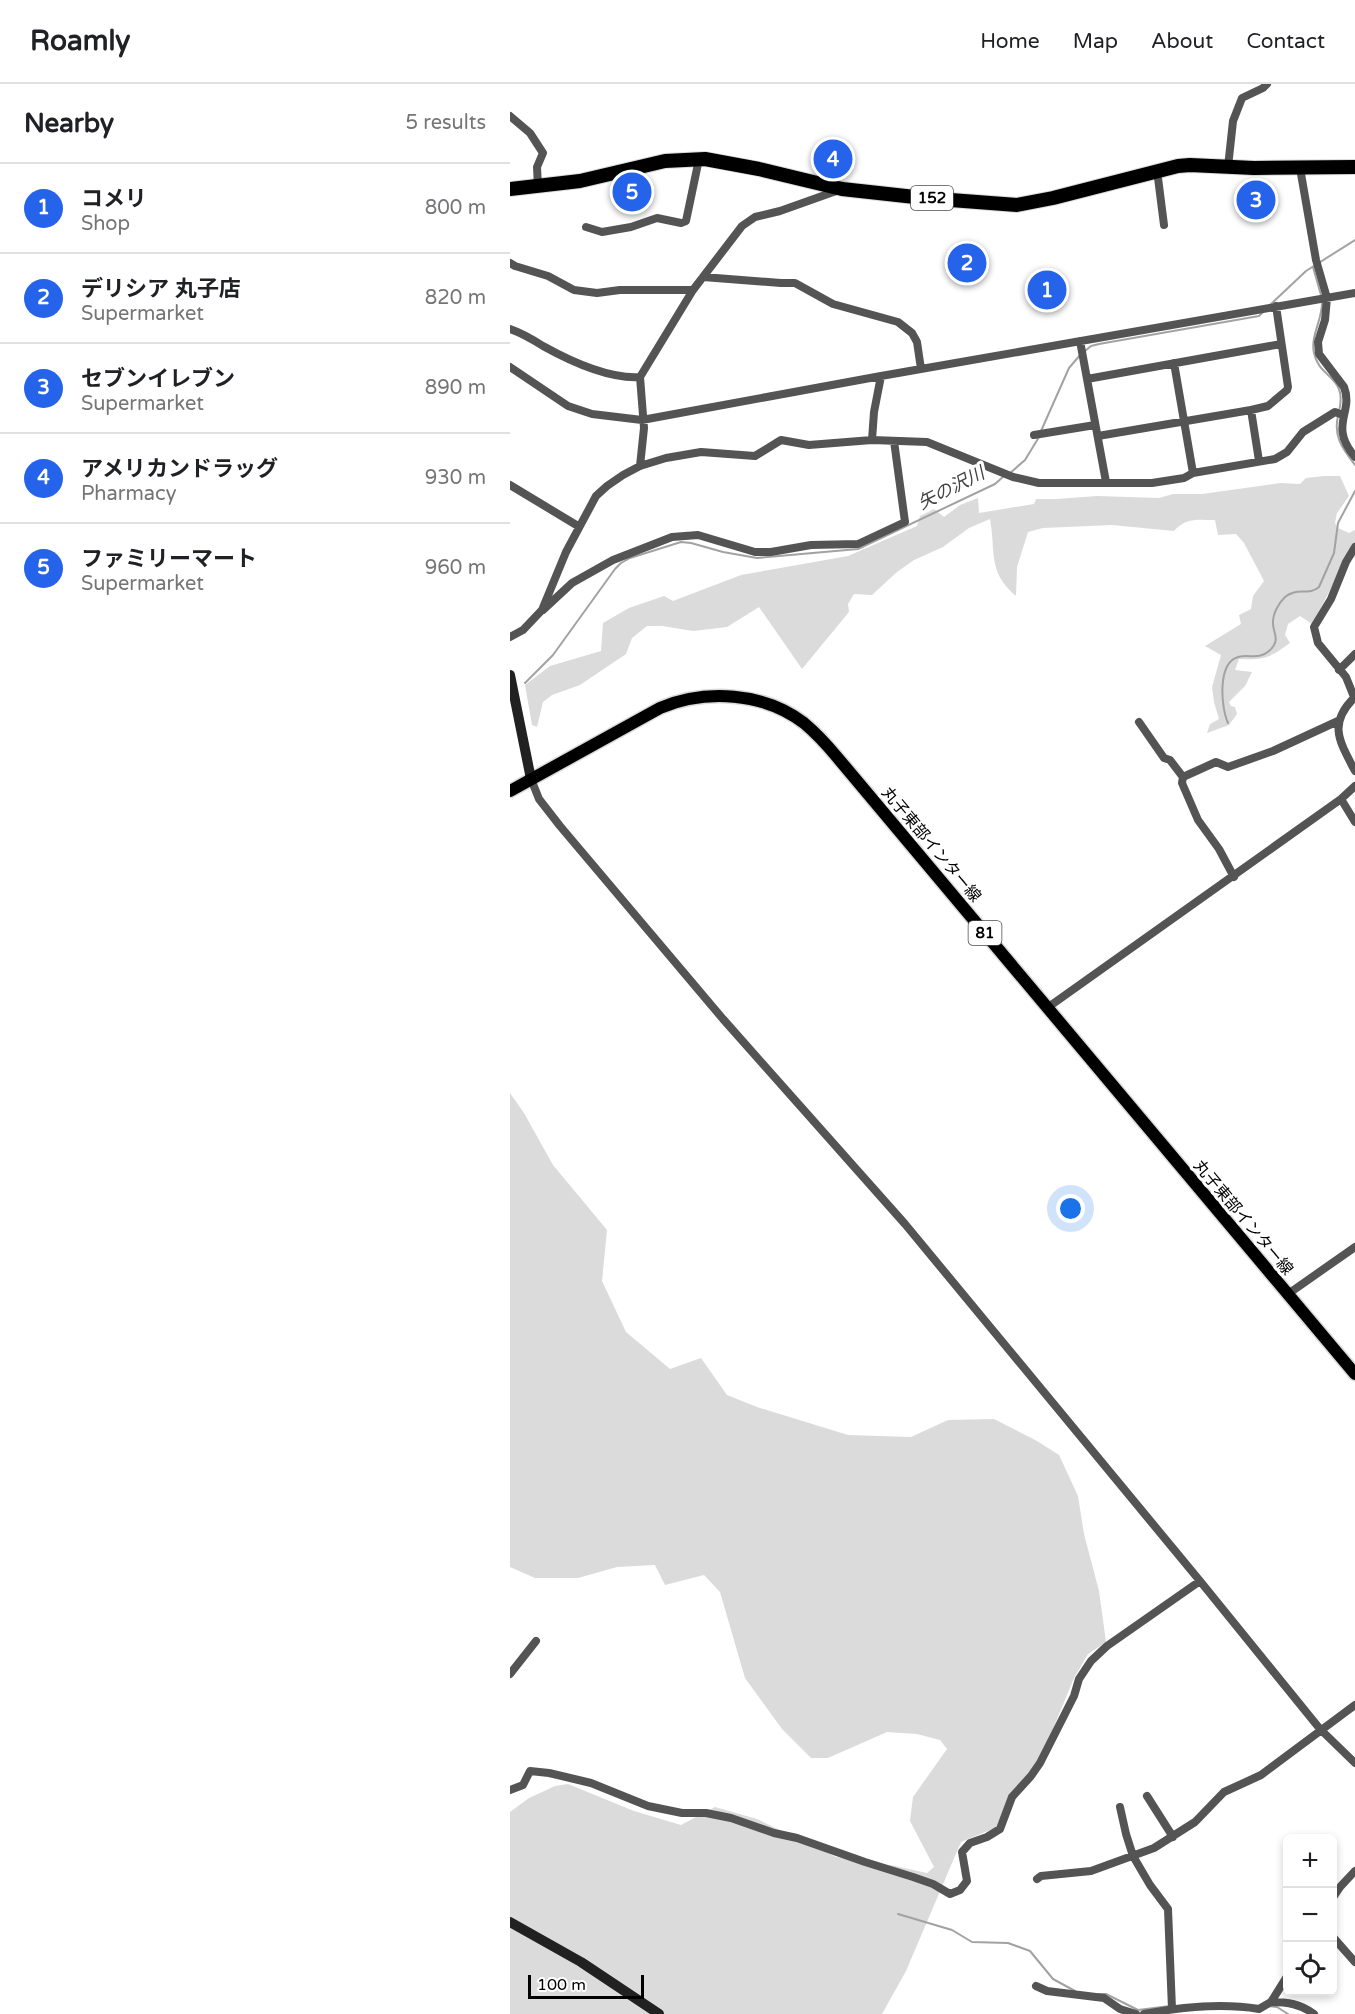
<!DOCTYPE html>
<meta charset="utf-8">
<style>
:root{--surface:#fff;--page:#f6f6f6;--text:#202124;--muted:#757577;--line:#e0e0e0;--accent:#2563eb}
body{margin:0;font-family:"Varela Round","Noto Sans JP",sans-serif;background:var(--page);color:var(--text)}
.controls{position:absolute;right:18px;bottom:18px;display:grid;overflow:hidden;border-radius:9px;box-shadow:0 3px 9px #0003}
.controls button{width:54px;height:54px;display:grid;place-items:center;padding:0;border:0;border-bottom:2px solid var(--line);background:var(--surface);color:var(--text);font:30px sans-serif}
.scale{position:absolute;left:18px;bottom:15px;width:116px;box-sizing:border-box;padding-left:6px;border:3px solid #000;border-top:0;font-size:16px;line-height:21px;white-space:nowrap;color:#000;-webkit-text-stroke:4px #fff;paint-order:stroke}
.you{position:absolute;left:561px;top:1125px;width:21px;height:21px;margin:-15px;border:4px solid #fff;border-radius:50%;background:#1a73e8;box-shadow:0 0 0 9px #1a73e833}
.badge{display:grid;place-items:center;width:39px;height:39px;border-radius:50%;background:var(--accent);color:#fff;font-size:20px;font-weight:700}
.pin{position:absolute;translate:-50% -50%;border:3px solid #fff;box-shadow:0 2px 6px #0006}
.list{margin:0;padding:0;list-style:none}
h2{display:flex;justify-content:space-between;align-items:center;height:78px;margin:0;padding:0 24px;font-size:26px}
h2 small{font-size:20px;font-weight:400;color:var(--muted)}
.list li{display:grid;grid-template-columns:39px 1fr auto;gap:18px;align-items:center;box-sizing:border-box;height:90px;padding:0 24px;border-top:2px solid var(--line)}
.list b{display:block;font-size:22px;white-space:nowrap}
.list p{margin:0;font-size:20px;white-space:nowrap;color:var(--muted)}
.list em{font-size:20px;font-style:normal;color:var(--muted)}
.icon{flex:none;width:33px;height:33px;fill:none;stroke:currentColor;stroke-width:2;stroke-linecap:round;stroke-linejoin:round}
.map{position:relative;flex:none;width:845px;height:1930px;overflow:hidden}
header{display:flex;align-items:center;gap:36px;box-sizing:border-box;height:84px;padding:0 30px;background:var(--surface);border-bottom:2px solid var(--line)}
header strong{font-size:28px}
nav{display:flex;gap:33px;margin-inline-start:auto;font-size:21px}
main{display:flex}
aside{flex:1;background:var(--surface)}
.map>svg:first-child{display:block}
.green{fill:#dbdbdb}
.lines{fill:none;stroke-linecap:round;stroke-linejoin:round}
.stream{stroke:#a2a2a2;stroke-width:2}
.primary-casing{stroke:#dbdbdb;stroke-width:15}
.highway-casing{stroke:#dbdbdb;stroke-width:16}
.street{stroke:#545454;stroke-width:8}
.secondary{stroke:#212121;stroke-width:10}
.primary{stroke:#000;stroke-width:12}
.highway{stroke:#000;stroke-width:14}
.labels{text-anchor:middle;stroke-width:6;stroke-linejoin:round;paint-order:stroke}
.shield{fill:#fff;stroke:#4c4c4c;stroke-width:1.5}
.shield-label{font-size:15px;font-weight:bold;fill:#000}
.street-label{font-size:16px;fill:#000;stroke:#fff}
.water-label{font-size:18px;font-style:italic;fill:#434343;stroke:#fff}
</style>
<header>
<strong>Roamly</strong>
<nav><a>Home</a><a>Map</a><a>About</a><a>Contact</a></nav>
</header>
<main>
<aside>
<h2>Nearby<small>5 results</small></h2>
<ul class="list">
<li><span class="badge">1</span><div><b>コメリ</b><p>Shop</p></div><em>800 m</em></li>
<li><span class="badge">2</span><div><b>デリシア 丸子店</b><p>Supermarket</p></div><em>820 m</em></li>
<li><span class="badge">3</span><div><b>セブンイレブン</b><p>Supermarket</p></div><em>890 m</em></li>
<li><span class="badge">4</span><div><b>アメリカンドラッグ</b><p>Pharmacy</p></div><em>930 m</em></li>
<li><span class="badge">5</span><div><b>ファミリーマート</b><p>Supermarket</p></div><em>960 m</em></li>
</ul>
</aside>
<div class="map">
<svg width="845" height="1930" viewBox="0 0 845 1930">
<rect width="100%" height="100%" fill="#fff"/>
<path class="green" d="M814,392H830L839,412L827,429L825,439L828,444L839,449L845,446V473L836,476L802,540L790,532L778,540L775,551L780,559C759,574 755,576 729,575L725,586L742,588L735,602L719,618L721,622L725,623L727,630L719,641L697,649L700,640L709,635L704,618L702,603L711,571L695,562L731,540L729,531L741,525L743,512L754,497L734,459L726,450L708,451L705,436C688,436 676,433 664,447L602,441L533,444L518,448L507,483L506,512C477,488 486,467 480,435L459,444L433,463L404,476L387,488L362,511L344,510L338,520L339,528L292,585L249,523L217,543L183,547L152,542H137L122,554L116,570L70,601L42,611L33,618L27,643L22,641L15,601L40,582L91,567L93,539L119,524L154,512L163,517L231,491L338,472L407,442L410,432L424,425L434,433L450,421L468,414L469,429L524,420L526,415H547L587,412L649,414L663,410H692L770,399L790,400L796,394Z
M0,1009L14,1029L43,1081L97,1146L92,1197L116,1248L160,1285L191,1274L217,1311L247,1323L338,1351L401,1353L438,1336L484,1335L527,1357L549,1371L568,1412L574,1450L589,1507L596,1558L578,1570L564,1594L535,1664L490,1742L451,1758L396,1887L372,1930H0V1728L19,1714L45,1702L58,1700L124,1727L171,1741L205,1723L247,1735L326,1773L385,1782L417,1789L424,1783L400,1737L403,1713L437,1665L430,1656L407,1650L377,1648L318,1674H301L272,1645L235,1594L210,1508L194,1491L155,1501L145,1481L107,1483L68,1494H25L0,1483Z"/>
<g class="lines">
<path class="stream" d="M803,183L811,211
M812,217C813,235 800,252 804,269C809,295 838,292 829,327
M761,220L796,187L845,156
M575,267L581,262L589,260L749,232L753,228
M828,332C823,353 833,365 845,381
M531,347L559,284L571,270
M499,390L515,376L529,353
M15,599L43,571L105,485L111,479L120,474L171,458L181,459L213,468L247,474L348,465L485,400L494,392
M718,639C711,624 707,579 728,573C739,570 749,576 759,567C772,556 762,548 763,538C763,529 769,519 775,513C786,503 799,512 809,503L824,469L828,439L845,407
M388,1830L442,1846L462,1858L498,1859L520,1867L543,1895L565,1907
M588,1910H596L628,1926L660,1922
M758,1922L767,1923L778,1930"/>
<defs>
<path id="primary" d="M0,707L150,624C195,605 254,608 294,639C306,649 317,661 327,673L845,1290"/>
<path id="highway" d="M0,105L70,97L155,77L195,75L249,85L332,105L414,114L507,121L543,114L668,82L680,81L744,84L845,83"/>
</defs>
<use href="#primary" class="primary-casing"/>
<use href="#highway" class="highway-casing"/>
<path class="street" d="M0,32L20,49L33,69L27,83L28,103
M718,83L723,37L732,14L753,4L757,0
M790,84L806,176L817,214L815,236L808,258L809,270L834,303C844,329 818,341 845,373
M647,86L654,141
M76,143L92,148L121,143L147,134L171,139L176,137L189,75
M0,179L5,182L38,192L64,206L87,209L110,206H183
M193,193L271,199H285L323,220L388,238L402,249L407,258L411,285
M0,245C12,249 22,255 33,262C60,277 99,295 130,293
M570,257L596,398
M664,279L683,389
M0,283L58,322L82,330L132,336L371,292L845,209
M577,295L771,260
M741,326L749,377
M524,351L585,341
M588,352L741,326L758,322L777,306L778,303L766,222
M362,356L364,328L371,292
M130,382L134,344L130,293L183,206L232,142L245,133L270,127L329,106
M0,401L68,442
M33,526L62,499L103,476L162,453L188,451L245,468H261L301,461L348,460L395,438L384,357
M0,553L13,546L32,526L56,468L86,412L97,402L113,391L130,382L156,374L191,368L245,372L271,356L299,361L362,356L417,358L503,393L529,399H642L674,394L683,389L765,375L777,368L793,348L825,328L833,331
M829,586L845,570
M844,613L836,593L808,559L804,543L821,515L836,478L845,463
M845,613C817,640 830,658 845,687
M629,638L654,674L660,676L673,693L672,699L688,736L709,765L724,793
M673,693L706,678L718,683L763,667L828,637
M21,695L29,715L50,742L213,935L395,1140L690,1497L810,1645L845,1679
M831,715L845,738
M537,924L831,715L845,702
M778,1210L845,1163
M0,1590L26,1557
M0,1706L13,1701L20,1687L39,1689L81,1699L138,1722L172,1729H196L221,1734L264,1749L287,1754L355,1778L403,1793L423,1800L440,1810L450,1806L457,1797L452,1768L460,1759L477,1753L490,1745L502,1713L521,1692L530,1679L564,1612L569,1595L581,1577L597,1562L690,1497
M637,1712L663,1753
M610,1723L616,1750L623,1772L640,1801L658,1825L662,1925
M527,1795L531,1792L581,1787L644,1764L685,1738L714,1708L751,1691L845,1621
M822,1815L830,1803L845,1787
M822,1852L845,1878
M526,1902L537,1907L594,1914L610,1925L626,1930
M761,1918C778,1918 790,1920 804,1930
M634,1930C671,1923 712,1919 749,1925L761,1918L778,1891"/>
<path class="secondary" d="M0,591L21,695
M0,1838L71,1878L149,1930"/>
<use href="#primary" class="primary"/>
<use href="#highway" class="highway"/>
</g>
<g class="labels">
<g class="shield">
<rect x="401" y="102" width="42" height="24" rx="4.5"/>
<rect x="458.5" y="837" width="33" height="24" rx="4.5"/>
</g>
<g class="shield-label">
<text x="422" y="119">152</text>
<text x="475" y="854">81</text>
</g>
<g class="street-label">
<text transform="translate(422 760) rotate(50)" y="6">丸子東部インター線</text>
<text transform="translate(734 1133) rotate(50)" y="6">丸子東部インター線</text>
</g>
<g class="water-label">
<text transform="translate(441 404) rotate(-27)" y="6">矢の沢川</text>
</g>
</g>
</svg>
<div class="controls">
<button>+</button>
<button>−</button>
<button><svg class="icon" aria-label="locate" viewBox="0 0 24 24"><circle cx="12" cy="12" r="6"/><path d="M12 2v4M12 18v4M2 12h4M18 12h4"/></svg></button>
</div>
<div class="scale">100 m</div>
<div class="you"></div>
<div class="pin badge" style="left:537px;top:206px">1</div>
<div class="pin badge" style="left:457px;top:179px">2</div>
<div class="pin badge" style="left:746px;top:116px">3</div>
<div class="pin badge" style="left:323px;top:75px">4</div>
<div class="pin badge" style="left:122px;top:108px">5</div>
</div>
</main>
